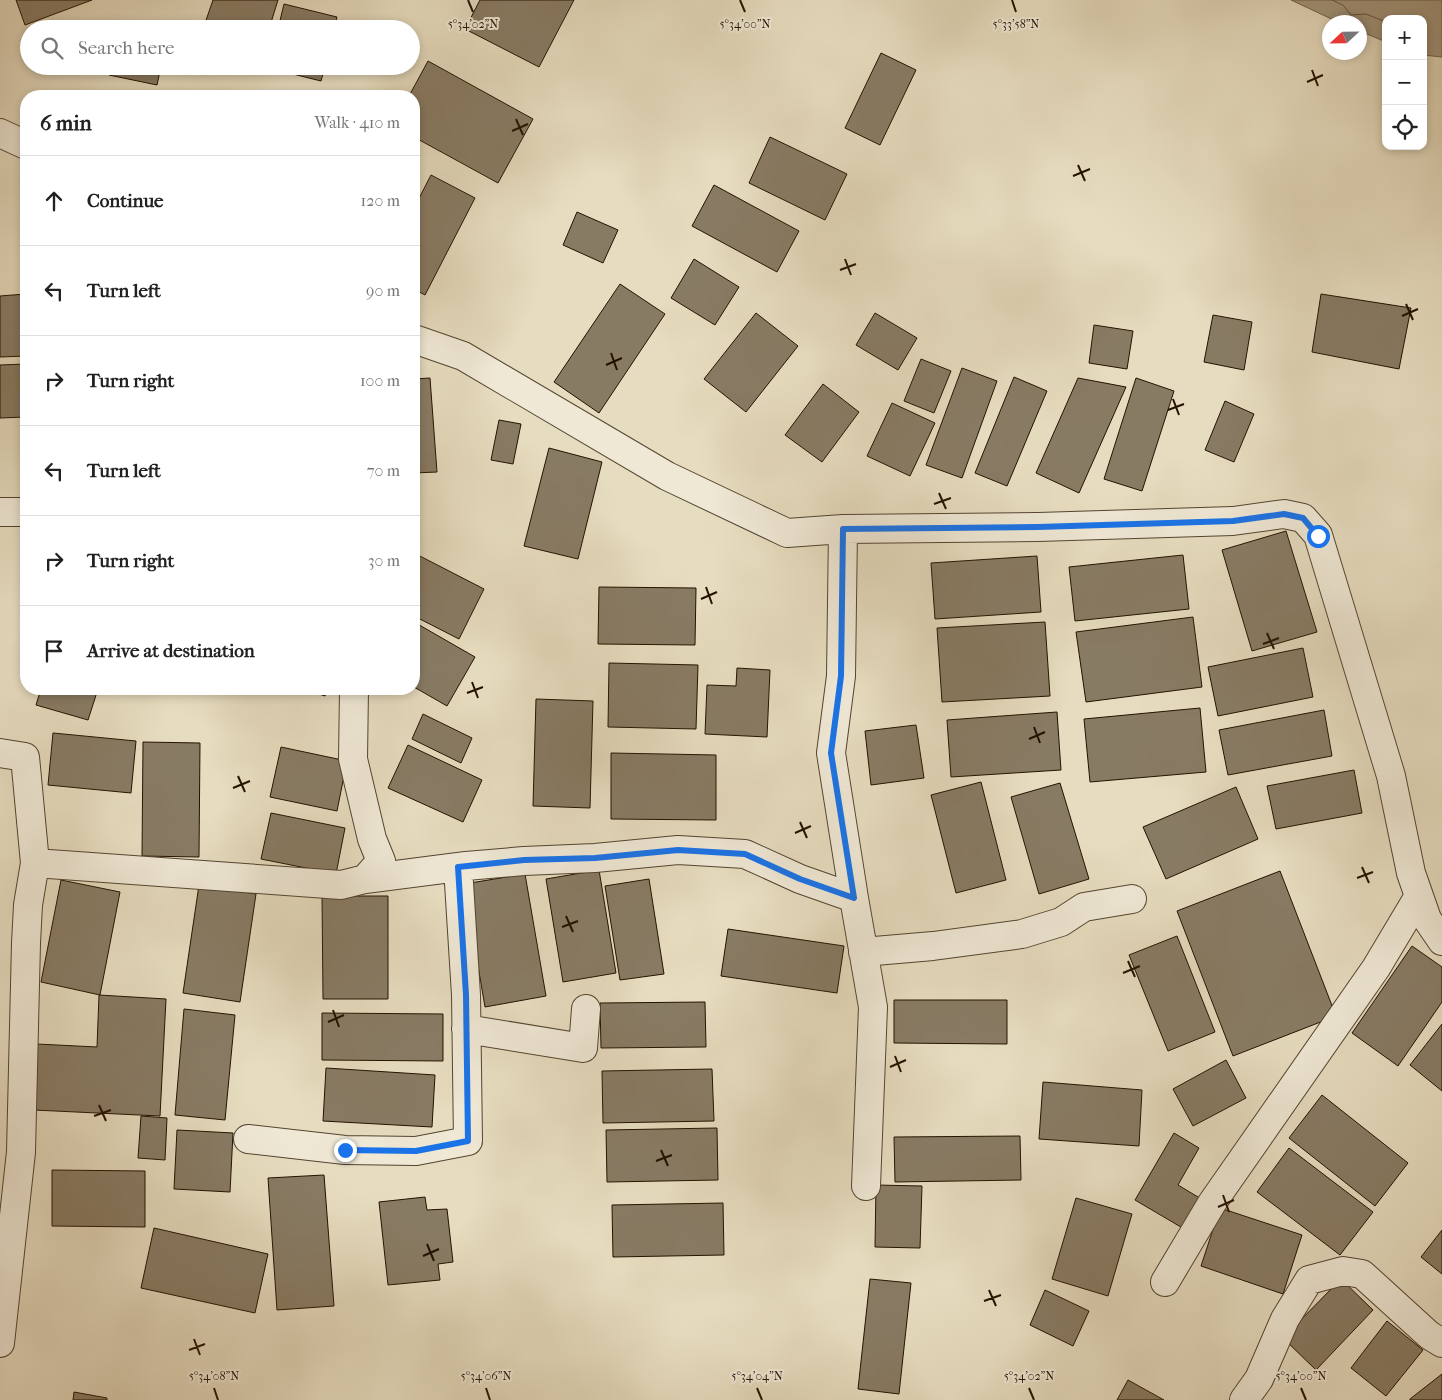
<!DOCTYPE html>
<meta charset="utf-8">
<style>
:root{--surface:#fff;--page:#f6f6f6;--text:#222;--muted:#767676;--line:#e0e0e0}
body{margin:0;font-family:"IM FELL French Canon",serif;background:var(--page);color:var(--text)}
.controls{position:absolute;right:15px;top:15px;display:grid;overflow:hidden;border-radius:10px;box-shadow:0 2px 8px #0003}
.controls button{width:45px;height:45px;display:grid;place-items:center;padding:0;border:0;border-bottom:1px solid var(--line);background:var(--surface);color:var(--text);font:25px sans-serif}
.compass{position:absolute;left:1322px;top:15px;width:45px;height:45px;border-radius:50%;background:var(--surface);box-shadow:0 2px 8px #0003;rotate:248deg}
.stop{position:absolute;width:15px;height:15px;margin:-11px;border:4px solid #1a73e8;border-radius:50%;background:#fff}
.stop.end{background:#1a73e8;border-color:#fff;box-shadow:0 1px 5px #0008}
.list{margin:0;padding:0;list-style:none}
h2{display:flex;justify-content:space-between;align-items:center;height:65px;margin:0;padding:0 20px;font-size:21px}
h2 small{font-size:16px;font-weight:400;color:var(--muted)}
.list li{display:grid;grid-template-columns:32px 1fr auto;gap:15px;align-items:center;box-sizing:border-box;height:90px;padding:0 20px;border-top:1px solid var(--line)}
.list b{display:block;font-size:19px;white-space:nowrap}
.list em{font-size:16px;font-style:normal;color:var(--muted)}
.icon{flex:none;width:28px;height:28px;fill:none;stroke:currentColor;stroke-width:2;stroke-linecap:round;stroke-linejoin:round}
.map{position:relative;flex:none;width:1442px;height:1400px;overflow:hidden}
.search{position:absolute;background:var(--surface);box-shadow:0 2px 8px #0003;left:20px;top:20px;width:400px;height:55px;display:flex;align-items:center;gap:12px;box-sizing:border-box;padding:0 18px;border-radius:28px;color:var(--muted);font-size:19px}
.panel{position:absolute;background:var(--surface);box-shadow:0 2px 8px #0003;left:20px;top:90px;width:400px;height:605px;border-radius:20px}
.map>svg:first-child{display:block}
.water{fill:#a4977e;stroke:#70624c}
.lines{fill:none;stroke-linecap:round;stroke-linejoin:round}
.shore{stroke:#645440;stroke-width:1}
.building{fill:#887b64;stroke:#231201}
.minor-casing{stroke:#544430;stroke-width:30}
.minor{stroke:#efe8d5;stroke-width:28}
.route{stroke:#1a73e8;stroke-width:6}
.ticks{fill:none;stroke:#231201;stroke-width:2}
.ticks-label{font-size:12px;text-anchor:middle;fill:#231201;stroke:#efe8d5;stroke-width:4;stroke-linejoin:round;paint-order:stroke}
</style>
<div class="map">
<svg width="1442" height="1400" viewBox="0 0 1442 1400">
<rect width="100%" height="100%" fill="#e6dcbf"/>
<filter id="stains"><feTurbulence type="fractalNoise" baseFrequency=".004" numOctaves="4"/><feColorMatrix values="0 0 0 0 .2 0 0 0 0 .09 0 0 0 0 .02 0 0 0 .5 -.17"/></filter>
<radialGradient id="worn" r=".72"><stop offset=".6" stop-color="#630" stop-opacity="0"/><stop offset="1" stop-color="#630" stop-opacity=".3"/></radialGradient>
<path class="water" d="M1291,0H1442V57L1423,55V19H1386V42L1360,31V22H1338Z"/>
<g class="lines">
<path class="shore" d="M1332,0L1343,5L1351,15L1366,14L1386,22"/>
</g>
<path class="building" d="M16,0H92L25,25Z
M213,0H278L269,29H203Z
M480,0H574L539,67L465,29Z
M284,4L337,17L334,29H278Z
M881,53L916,70L880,145L845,128Z
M428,61L533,119L498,183L414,137V96H409Z
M110,66H161L157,85L109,75Z
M269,66H325L321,81L269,68Z
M770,137L847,174L825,220L749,183Z
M431,175L475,198L425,295L414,289V208Z
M714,185L799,231L777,272L692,226Z
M577,212L618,230L603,263L563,245Z
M694,259L739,287L715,325L671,298Z
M620,284L665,314L599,413L554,382Z
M26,294V356L0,357V296Z
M1321,294L1411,308L1399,369L1312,352Z
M756,313L798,346L746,412L704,379Z
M875,313L917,338L898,370L856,345Z
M1213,315L1252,322L1244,370L1204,362Z
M1094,325L1133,331L1127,369L1089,363Z
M921,359L951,371L934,413L904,401Z
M26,364V417L0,418V365Z
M962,368L997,381L962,478L926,465Z
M1014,377L1047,391L1007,486L975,473Z
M430,378L437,472L414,473V379Z
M1078,378L1126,387L1079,493L1036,473Z
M1136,378L1174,391L1142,491L1104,479Z
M823,384L859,412L822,462L785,435Z
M1225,401L1254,414L1234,462L1205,450Z
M892,403L935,423L910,476L867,456Z
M499,420L521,424L513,464L491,460Z
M549,448L602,462L578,559L524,546Z
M1286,531L1317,632L1252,651L1222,550Z
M414,553L484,589L459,639L414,616Z
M1183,555L1189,609L1075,621L1069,567Z
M1037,556L1041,612L935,619L931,563Z
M599,587L696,588L695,645L598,644Z
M1193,617L1202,687L1086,702L1076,632Z
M414,622L475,657L447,706L414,687Z
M1045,622L1050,696L942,702L937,628Z
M1303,648L1313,697L1218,716L1208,667Z
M609,663L698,665L696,729L608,727Z
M737,668L770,670L767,737L705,734L707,685L736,686Z
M41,689H98L88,720L36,705Z
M304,689H327L325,696Z
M536,699L593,701L590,808L533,806Z
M1200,708L1206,772L1090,782L1084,719Z
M1324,710L1332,756L1228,775L1219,730Z
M1057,712L1061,770L951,777L947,720Z
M423,714L472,738L461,763L412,739Z
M916,725L924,778L871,785L865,731Z
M53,733L136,741L131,793L48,785Z
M143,742L200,743L199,857L142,856Z
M408,745L482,780L463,822L388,788Z
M281,747L347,761L337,811L270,797Z
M611,753L716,755V820L611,819Z
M1354,770L1362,813L1276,829L1267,786Z
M981,782L1006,880L956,893L931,795Z
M1060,783L1089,879L1039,894L1011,797Z
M1236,787L1258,839L1166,879L1143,827Z
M271,813L345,828L336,874L261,859Z
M599,870L616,973L563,982L546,879Z
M1280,871L1336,1016L1233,1056L1177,911Z
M525,874L546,996L485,1007L464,884Z
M649,879L664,974L620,980L605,886Z
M61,880L120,892L100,995L41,982Z
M199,885L256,894L240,1002L183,993Z
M322,896H388V999H323Z
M728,929L844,946L837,993L721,976Z
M1177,936L1215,1032L1168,1051L1129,955Z
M1412,946L1442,967V1002L1398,1066L1352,1033Z
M99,995L166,999L160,1116L34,1110L37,1044L97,1047Z
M894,1000H1007V1044L894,1043Z
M705,1002L706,1047L601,1048L600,1003Z
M184,1009L235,1015L225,1120L175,1115Z
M322,1013L443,1014V1061L322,1060Z
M1442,1024V1091L1410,1065Z
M1226,1060L1246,1098L1193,1126L1173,1089Z
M326,1068L435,1075L432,1127L323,1121Z
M712,1069L714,1121L603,1123L602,1071Z
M1043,1082L1142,1090L1139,1146L1039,1139Z
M1322,1095L1408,1163L1375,1206L1289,1138Z
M141,1116L167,1118L165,1160L138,1158Z
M717,1128L718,1180L607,1182L606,1130Z
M177,1130L233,1133L230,1192L174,1189Z
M1174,1133L1199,1148L1178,1185L1208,1203L1191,1233L1135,1200Z
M1020,1136L1021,1180L895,1182L894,1137Z
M1289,1148L1373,1212L1340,1255L1257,1192Z
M52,1170L145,1171V1227L52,1226Z
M324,1175L334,1306L277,1310L268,1178Z
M876,1185L922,1186L920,1248L875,1247Z
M425,1197L427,1210L447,1209L453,1262L438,1264L440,1280L388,1285L379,1202Z
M1076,1198L1132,1214L1108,1296L1052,1279Z
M723,1203L724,1255L613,1257L612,1205Z
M1220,1208L1302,1235L1283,1294L1201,1266Z
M154,1228L268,1254L255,1313L141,1288Z
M1442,1230V1274L1421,1257Z
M870,1279L911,1283L899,1394L858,1389Z
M1341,1279L1373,1310L1316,1370L1283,1338Z
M1045,1290L1089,1311L1073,1346L1030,1325Z
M1387,1321L1423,1350L1386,1396L1351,1368Z
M1442,1374V1400H1410V1399Z
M1128,1380L1164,1400H1117Z
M74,1392L107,1398V1400H73Z"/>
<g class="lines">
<defs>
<path id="minor" d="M0,133L26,145
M414,339L463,356L667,476L787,533L843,529L1038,527L1233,521L1284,514L1303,518L1318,535L1391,776L1411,873L1427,919L1442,941
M0,512H26
M843,529L841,676L831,753L854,898L873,1007L866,1186
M0,753L25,757L35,863L28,905L26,943L21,1152L0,1343
M35,863L341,885L365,879L381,861L372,839L353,759L354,689
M365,879L466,866L524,861L595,858L678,850L745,854L800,879L854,898
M863,952L933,946L1022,934L1061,922L1084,907L1132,899
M466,1029L583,1048L586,1009
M248,1139L345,1150L416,1151L468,1141L466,995L458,867
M1165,1282L1212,1203L1376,968L1419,896
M1244,1400L1259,1379L1285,1319L1309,1280L1343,1271L1362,1274L1429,1335L1442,1343"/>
</defs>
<use href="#minor" class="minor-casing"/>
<use href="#minor" class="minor"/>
</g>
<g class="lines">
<path class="route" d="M345,1150L416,1151L468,1141L466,995L458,867L524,860L595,858L678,850L745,854L800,879L854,898L831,753L841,676L843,529L1038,527L1233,521L1284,514L1303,518L1318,536"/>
</g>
<path class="ticks" d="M468,0L473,12M740,0L745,12M1012,0L1016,12M1312,70L1318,86M1307,82L1323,75M516,119L523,135M512,131L528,124M1078,165L1085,181M1073,176L1090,169M845,259L851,275M840,270L856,264M1406,304L1413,320M1402,316L1418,309M611,353L617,370M606,365L622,358M1173,399L1179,415M1168,410L1184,404M939,493L946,509M934,504L951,498M706,587L712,604M701,599L717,592M1267,633L1274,649M1263,644L1279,638M472,682L478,698M467,693L483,687M1034,727L1040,743M1029,739L1045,732M238,776L245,792M233,788L250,781M800,822L807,838M795,833L811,826M1362,867L1369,883M1357,878L1373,872M566,916L573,932M562,927L578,921M1128,961L1135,977M1123,973L1140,966M333,1010L339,1027M328,1022L344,1015M895,1056L901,1072M890,1067L906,1060M99,1105L106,1121M94,1116L111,1110M661,1150L668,1166M656,1161L672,1155M1223,1195L1229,1212M1218,1207L1234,1200M427,1244L434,1261M423,1256L439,1249M989,1290L996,1306M984,1301L1001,1295M194,1339L200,1355M189,1350L205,1344M214,1388L218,1400M486,1388L490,1400M757,1388L762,1400M1029,1388L1034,1400M1301,1388L1306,1400"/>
<g class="ticks-label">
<text x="1016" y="28">5°33'58"N</text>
<text x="473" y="28">5°34'02"N</text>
<text x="745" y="28">5°34'00"N</text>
<text x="214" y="1380">5°34'08"N</text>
<text x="486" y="1380">5°34'06"N</text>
<text x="757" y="1380">5°34'04"N</text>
<text x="1029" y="1380">5°34'02"N</text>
<text x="1301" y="1380">5°34'00"N</text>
</g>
<rect width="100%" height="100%" filter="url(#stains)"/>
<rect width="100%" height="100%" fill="url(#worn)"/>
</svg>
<div class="controls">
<button>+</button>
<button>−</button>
<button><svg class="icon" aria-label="locate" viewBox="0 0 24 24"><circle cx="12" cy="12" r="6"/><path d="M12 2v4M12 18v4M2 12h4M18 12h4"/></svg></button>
</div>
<svg class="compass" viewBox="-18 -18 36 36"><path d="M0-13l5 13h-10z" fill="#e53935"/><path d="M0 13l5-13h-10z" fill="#767676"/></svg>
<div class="stop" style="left:1318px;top:536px"></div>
<div class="stop end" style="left:345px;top:1150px"></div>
<div class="search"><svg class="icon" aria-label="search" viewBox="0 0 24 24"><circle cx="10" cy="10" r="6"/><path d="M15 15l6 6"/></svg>Search here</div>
<section class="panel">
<h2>6 min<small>Walk · 410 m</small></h2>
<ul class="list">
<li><svg class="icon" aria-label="ahead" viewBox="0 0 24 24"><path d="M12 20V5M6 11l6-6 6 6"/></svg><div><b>Continue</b></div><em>120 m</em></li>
<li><svg class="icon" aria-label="left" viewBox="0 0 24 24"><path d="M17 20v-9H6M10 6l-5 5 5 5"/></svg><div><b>Turn left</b></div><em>90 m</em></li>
<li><svg class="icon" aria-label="right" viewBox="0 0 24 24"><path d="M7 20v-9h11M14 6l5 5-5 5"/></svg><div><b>Turn right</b></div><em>100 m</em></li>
<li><svg class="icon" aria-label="left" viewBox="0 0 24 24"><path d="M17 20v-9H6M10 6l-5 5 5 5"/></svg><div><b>Turn left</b></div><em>70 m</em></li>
<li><svg class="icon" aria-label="right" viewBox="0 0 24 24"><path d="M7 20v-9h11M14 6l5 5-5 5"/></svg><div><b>Turn right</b></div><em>30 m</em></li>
<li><svg class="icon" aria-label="arrive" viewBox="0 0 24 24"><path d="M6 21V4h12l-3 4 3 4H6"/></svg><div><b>Arrive at destination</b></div></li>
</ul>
</section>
</div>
